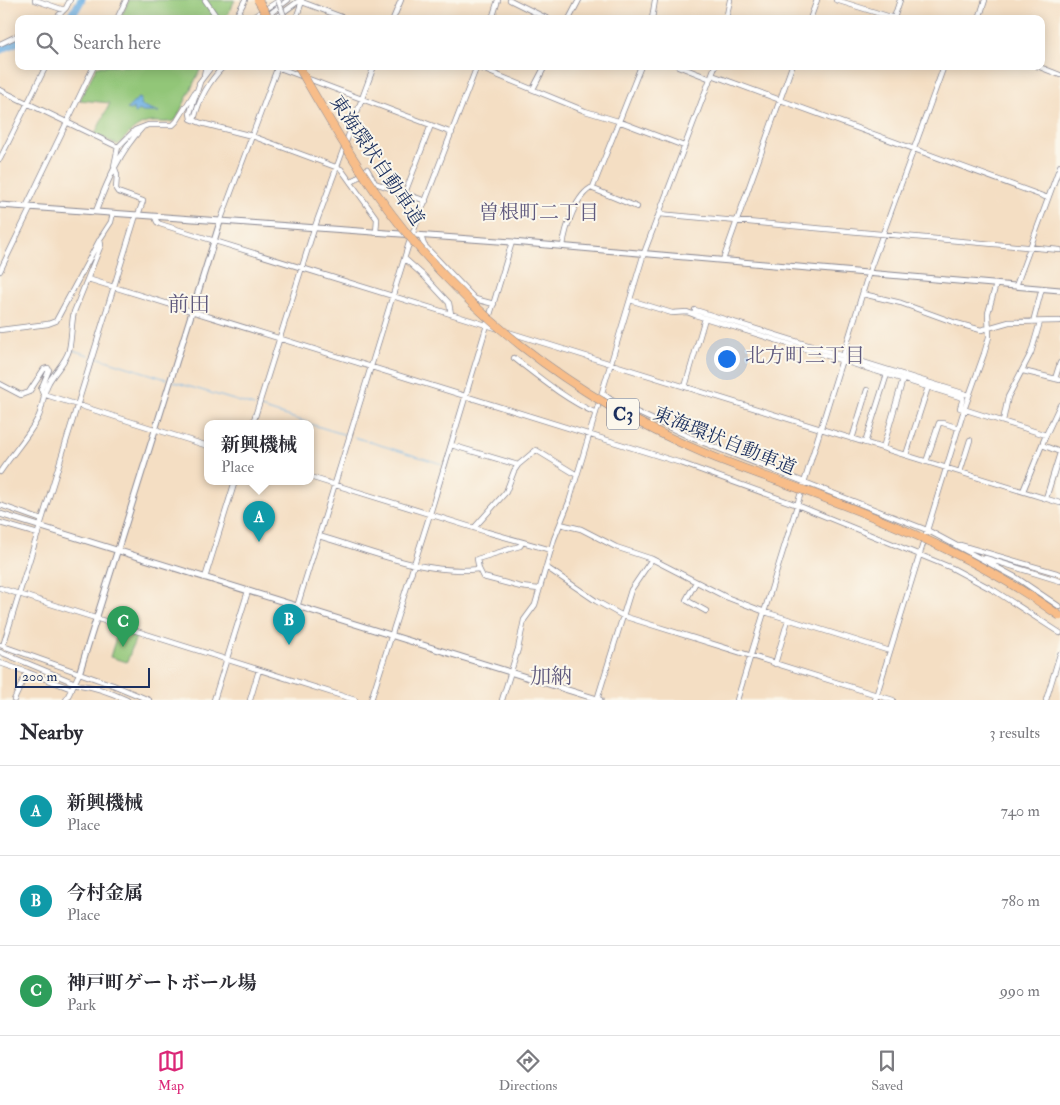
<!DOCTYPE html>
<meta charset="utf-8">
<style>
:root{--surface:#fff;--page:#f2f2f3;--text:#2b2b33;--muted:#7c7c81;--line:#e1e1e2;--accent:#db2777}
body{margin:0;font-family:"IM FELL Double Pica","Noto Serif JP",serif;background:var(--page);color:var(--text)}
.scale{position:absolute;left:15px;bottom:12px;width:135px;box-sizing:border-box;padding-left:5px;border:2px solid #1b2f5e;border-top:0;font-size:14px;line-height:18px;white-space:nowrap;color:#1b2f5e;-webkit-text-stroke:4px #fbf7ec;paint-order:stroke}
.you{position:absolute;left:726px;top:358px;width:18px;height:18px;margin:-12px;border:4px solid #fff;border-radius:50%;background:#1a73e8;box-shadow:0 0 0 8px #1a73e833}
.badge{display:grid;place-items:center;width:32px;height:32px;border-radius:50%;background:var(--accent);color:#fff;font-size:16px;font-weight:700}
.pin{position:absolute;translate:-50% -41px;filter:drop-shadow(0 1px 2px #0008)}
.pin::after{content:'';position:absolute;top:26px;width:18px;height:15px;background:inherit;clip-path:polygon(0 0,100% 0,50% 100%)}
.popup{position:absolute;left:204px;top:420px;width:110px;height:65px;box-sizing:border-box;display:grid;place-content:center;border-radius:10px;background:var(--surface);filter:drop-shadow(0 1px 4px #0005);font-size:16px;white-space:nowrap;color:var(--muted)}
.popup b{font-size:19px;color:var(--text)}
.popup::after{content:'';position:absolute;left:50%;top:100%;margin-left:-10px;border:10px solid transparent;border-top-color:var(--surface)}
.list{margin:0;padding:0;list-style:none}
h2{display:flex;justify-content:space-between;align-items:center;height:65px;margin:0;padding:0 20px;font-size:21px}
h2 small{font-size:16px;font-weight:400;color:var(--muted)}
.list li{display:grid;grid-template-columns:32px 1fr auto;gap:15px;align-items:center;box-sizing:border-box;height:90px;padding:0 20px;border-top:1px solid var(--line)}
.list b{display:block;font-size:19px;white-space:nowrap}
.list p{margin:0;font-size:16px;white-space:nowrap;color:var(--muted)}
.list em{font-size:16px;font-style:normal;color:var(--muted)}
.icon{flex:none;width:28px;height:28px;fill:none;stroke:currentColor;stroke-width:2;stroke-linecap:round;stroke-linejoin:round}
.map{position:relative;flex:none;width:1060px;height:700px;overflow:hidden}
.search{position:absolute;background:var(--surface);box-shadow:0 2px 12px #0003;left:15px;right:15px;top:15px;height:55px;display:flex;align-items:center;gap:12px;box-sizing:border-box;padding:0 18px;border-radius:10px;color:var(--muted);font-size:19px}
.sheet{height:335px;background:var(--surface)}
nav{display:flex;justify-content:space-around;align-items:center;box-sizing:border-box;height:70px;border-top:1px solid var(--line);background:var(--surface);font-size:14px;color:var(--muted)}
nav a{display:grid;justify-items:center;gap:2px}
nav .on{color:var(--accent)}
.map>svg:first-child{display:block}
.green{fill:#92c678;stroke:#567a6b}
.water{fill:#70b1e4;stroke:#4670a1}
.lines{fill:none;stroke-linecap:round;stroke-linejoin:round}
.stream{stroke:#70b1e4;stroke-width:1}
.river{stroke:#70b1e4;stroke-width:8}
.minor-casing{stroke:#888690;stroke-width:6}
.tertiary-casing{stroke:#888690;stroke-width:7}
.minor{stroke:#fff;stroke-width:4.5}
.tertiary{stroke:#fff;stroke-width:5}
.minor-bridge-casing{stroke:#888690;stroke-width:6;stroke-linecap:butt}
.motorway-bridge-casing{stroke:#888690;stroke-width:9;stroke-linecap:butt}
.minor-bridge{stroke:#fff;stroke-width:4.5}
.motorway-bridge{stroke:#f8bd89;stroke-width:8}
.labels{text-anchor:middle;stroke-width:4;stroke-linejoin:round;paint-order:stroke}
.shield{fill:#fbf7ec;stroke:#5e6b89;stroke-width:1}
.shield-label{font-size:18px;font-weight:bold;fill:#1b2f5e}
.street-label{font-size:19px;fill:#1b2f5e;stroke:#fbf7ec}
.neighbourhood-label{font-size:20px;fill:#5f597d;stroke:#fbf7ec}
.quarter-label{font-size:21px;fill:#5f597d;stroke:#fbf7ec}
</style>
<div class="map">
<svg width="1060" height="700" viewBox="0 0 1060 700">
<rect width="100%" height="100%" fill="#fbf7ec"/>
<filter id="ink" filterUnits="userSpaceOnUse"><feTurbulence type="fractalNoise" baseFrequency=".02" numOctaves="2"/><feDisplacementMap in="SourceGraphic" scale="10" xChannelSelector="R" yChannelSelector="G"/><feConvolveMatrix kernelMatrix="1 2 1 2 8 2 1 2 1" color-interpolation-filters="sRGB"/></filter>
<filter id="wash" filterUnits="userSpaceOnUse"><feTurbulence type="fractalNoise" baseFrequency=".0096" numOctaves="4" result="noise"/><feDisplacementMap in="SourceGraphic" scale="20" xChannelSelector="R" yChannelSelector="G"/><feGaussianBlur stdDeviation="1.12" result="paint"/><feColorMatrix in="noise" values="0 0 0 0 0 0 0 0 0 0 0 0 0 0 0 0 0 1.4 0 .05"/><feComposite in="paint" operator="in"/></filter>
<g filter="url(#wash)">
<rect width="100%" height="100%" fill="#f4dec3"/>
<path class="green" d="M129,0H235L225,19H120Z
M97,66H202L176,120C169,123 163,122 156,122C138,121 129,134 118,145L95,134L110,103L80,100Z
M118,631L136,637L127,662L110,657Z"/>
<path class="water" d="M138,98L141,99L140,105L159,112H143L139,110L136,113L134,112L133,108L130,110L127,109Z"/>
<g class="lines">
<path class="stream" d="M72,350L89,355
M96,357L166,379
M174,382L254,406
M261,408L309,423
M310,424L346,435
M354,437L442,464"/>
<path class="river" d="M67,19L76,9L81,0
M0,50L19,41"/>
</g>
</g>
<g filter="url(#ink)">
<g class="lines">
<defs>
<path id="minor" d="M35,0L64,10
M205,0L218,19
M510,0L548,19
M836,0L897,19
M302,2L347,19
M894,18L900,0
M55,19L66,8L70,0
M117,19L126,0
M235,19L245,0
M250,19L280,0
M263,19L288,0
M274,19L300,0
M296,19L302,1
M393,19L401,0
M492,19L498,0
M569,19L579,0
M652,19L655,0
M726,19L730,0
M810,19L817,0
M979,19L985,0
M0,44L19,35
M475,66L585,111L618,121L684,146
M678,66L711,79
M1037,66L1060,75
M277,67L452,133
M204,75L206,66
M712,75L1048,198
M200,82L190,113L191,119L201,123L252,136L341,169L377,219L376,233
M199,83L212,66
M533,89L545,66
M0,90L118,147
M194,120C199,99 209,81 224,66
M0,159L46,66
M351,183L367,169L375,183L426,201
M591,188L637,207
M405,193L431,125
M26,207L94,66
M96,211C107,182 120,151 142,128
M659,214L1060,250
M138,215L143,201L118,192L116,189L117,174L114,166L118,147L135,130L148,125H173L177,121L195,92
M155,217L157,222L160,224L499,329
M220,222L278,66
M421,236L424,245L475,299L494,304
M563,246C565,229 576,194 593,187L641,66
M405,259L424,276L449,303L451,314
M723,260L792,66
M0,271L31,207
M88,279L681,463L797,505L952,568L995,591L1060,633
M1016,286L1060,166
M863,294L901,303L956,323L981,330L1009,322L1060,321
M630,300L672,313L687,312L695,315V310L969,395
M695,315L963,398L960,408L1046,435L1023,491
M1033,322L1042,288
M0,330L48,324L56,321L100,239
M508,332L1060,503
M514,358C540,378 566,400 596,413
M1023,371L1060,380
M1055,379L1060,363
M0,384L21,395L29,392L44,369L48,368L49,370L41,389L43,394L208,446
M685,387L705,318
M602,393L613,401L694,439L927,530L1017,578L1060,607
M1003,421L1008,397L1031,353L1040,322
M253,423L314,229L374,66
M1046,435L1060,405
M852,439L867,390
M865,443L887,374
M451,445L518,465L536,450L577,475
M1042,445L1060,452
M883,448L903,379
M906,455L928,387
M926,462L939,423H943L959,428
M0,472C12,454 28,437 38,418C44,406 42,394 49,382C55,371 66,362 69,350C72,337 71,324 74,312L101,245L100,239L111,222L113,213
M960,472L970,440
M310,477L487,532L551,550
M1046,498L1060,453
M0,505L42,520
M0,523L38,534
M560,524L581,529L616,547L652,559L726,597L765,612L890,651
M474,528L506,492L514,471L518,465
M319,536C371,551 424,575 479,569L477,559L520,546L522,543
M960,545L1060,574
M985,558L1060,581
M546,567L596,601L623,616L893,700
M479,569L483,577L521,587L539,589
M205,578L235,481
M696,582L686,600L706,611
M0,588L355,700
M297,607L409,243L477,66
M0,645L113,685L149,700
M3,646L136,215
M0,652L80,685C97,687 112,693 127,700
M0,663L27,672L14,700
M775,664L788,620
M27,672L72,689
M66,700L79,674
M214,700L248,591
M250,700L259,670
M371,700L430,514L512,242
M502,700L518,649L524,620L535,605L554,539L569,502L644,253L715,66
M597,700L631,590L652,559
M737,700L869,272L944,66
M875,700L964,410L984,354L989,337L988,313L996,284
M1046,700L1060,654"/>
<path id="tertiary" d="M0,205L512,242L1060,290
M0,514L600,700
M79,674L220,222"/>
</defs>
<use href="#minor" class="minor-casing"/>
<use href="#tertiary" class="tertiary-casing"/>
<use href="#minor" class="minor"/>
<use href="#tertiary" class="tertiary"/>
<defs>
<path id="minor-bridge" d="M278,0L284,16"/>
<path id="motorway-bridge" d="M258,0L269,19
M298,66C323,110 348,153 377,194C459,310 573,398 704,453C742,469 783,482 822,497C905,528 988,564 1060,616"/>
</defs>
<use href="#minor-bridge" class="minor-bridge-casing"/>
<use href="#motorway-bridge" class="motorway-bridge-casing"/>
<use href="#minor-bridge" class="minor-bridge"/>
<use href="#motorway-bridge" class="motorway-bridge"/>
</g>
</g>
<g class="labels">
<rect class="shield" x="607" y="398.5" width="32" height="31" rx="4"/>
<g class="shield-label">
<text x="623" y="420">C3</text>
</g>
<g class="street-label">
<text transform="translate(378 160) rotate(56)" y="7">東海環状自動車道</text>
<text transform="translate(725 440) rotate(22)" y="7">東海環状自動車道</text>
</g>
<g class="neighbourhood-label">
<text x="539" y="219">曽根町二丁目</text>
<text x="805" y="362">北方町三丁目</text>
</g>
<g class="quarter-label">
<text x="189" y="311">前田</text>
<text x="551" y="683">加納</text>
</g>
</g>
</svg>
<div class="scale">200 m</div>
<div class="you"></div>
<div class="pin badge" style="left:259px;top:542px;background:#0f9aa8">A</div>
<div class="popup"><b>新興機械</b>Place</div>
<div class="pin badge" style="left:289px;top:645px;background:#0f9aa8">B</div>
<div class="pin badge" style="left:123px;top:647px;background:#2e9e5b">C</div>
<div class="search"><svg class="icon" aria-label="search" viewBox="0 0 24 24"><circle cx="10" cy="10" r="6"/><path d="M15 15l6 6"/></svg>Search here</div>
</div>
<section class="sheet">
<h2>Nearby<small>3 results</small></h2>
<ul class="list">
<li><span class="badge" style="background:#0f9aa8">A</span><div><b>新興機械</b><p>Place</p></div><em>740 m</em></li>
<li><span class="badge" style="background:#0f9aa8">B</span><div><b>今村金属</b><p>Place</p></div><em>780 m</em></li>
<li><span class="badge" style="background:#2e9e5b">C</span><div><b>神戸町ゲートボール場</b><p>Park</p></div><em>990 m</em></li>
</ul>
</section>
<nav>
<a class="on"><svg class="icon" aria-label="map" viewBox="0 0 24 24"><path d="M3 6l6-2 6 2 6-2v14l-6 2-6-2-6 2zM9 4v14M15 6v14"/></svg>Map</a>
<a><svg class="icon" aria-label="directions" viewBox="0 0 24 24"><path d="M12 3l9 9-9 9-9-9zM9 14v-3h6M13 9l2 2-2 2"/></svg>Directions</a>
<a><svg class="icon" aria-label="saved" viewBox="0 0 24 24"><path d="M7 4h10v16l-5-4-5 4z"/></svg>Saved</a>
</nav>
